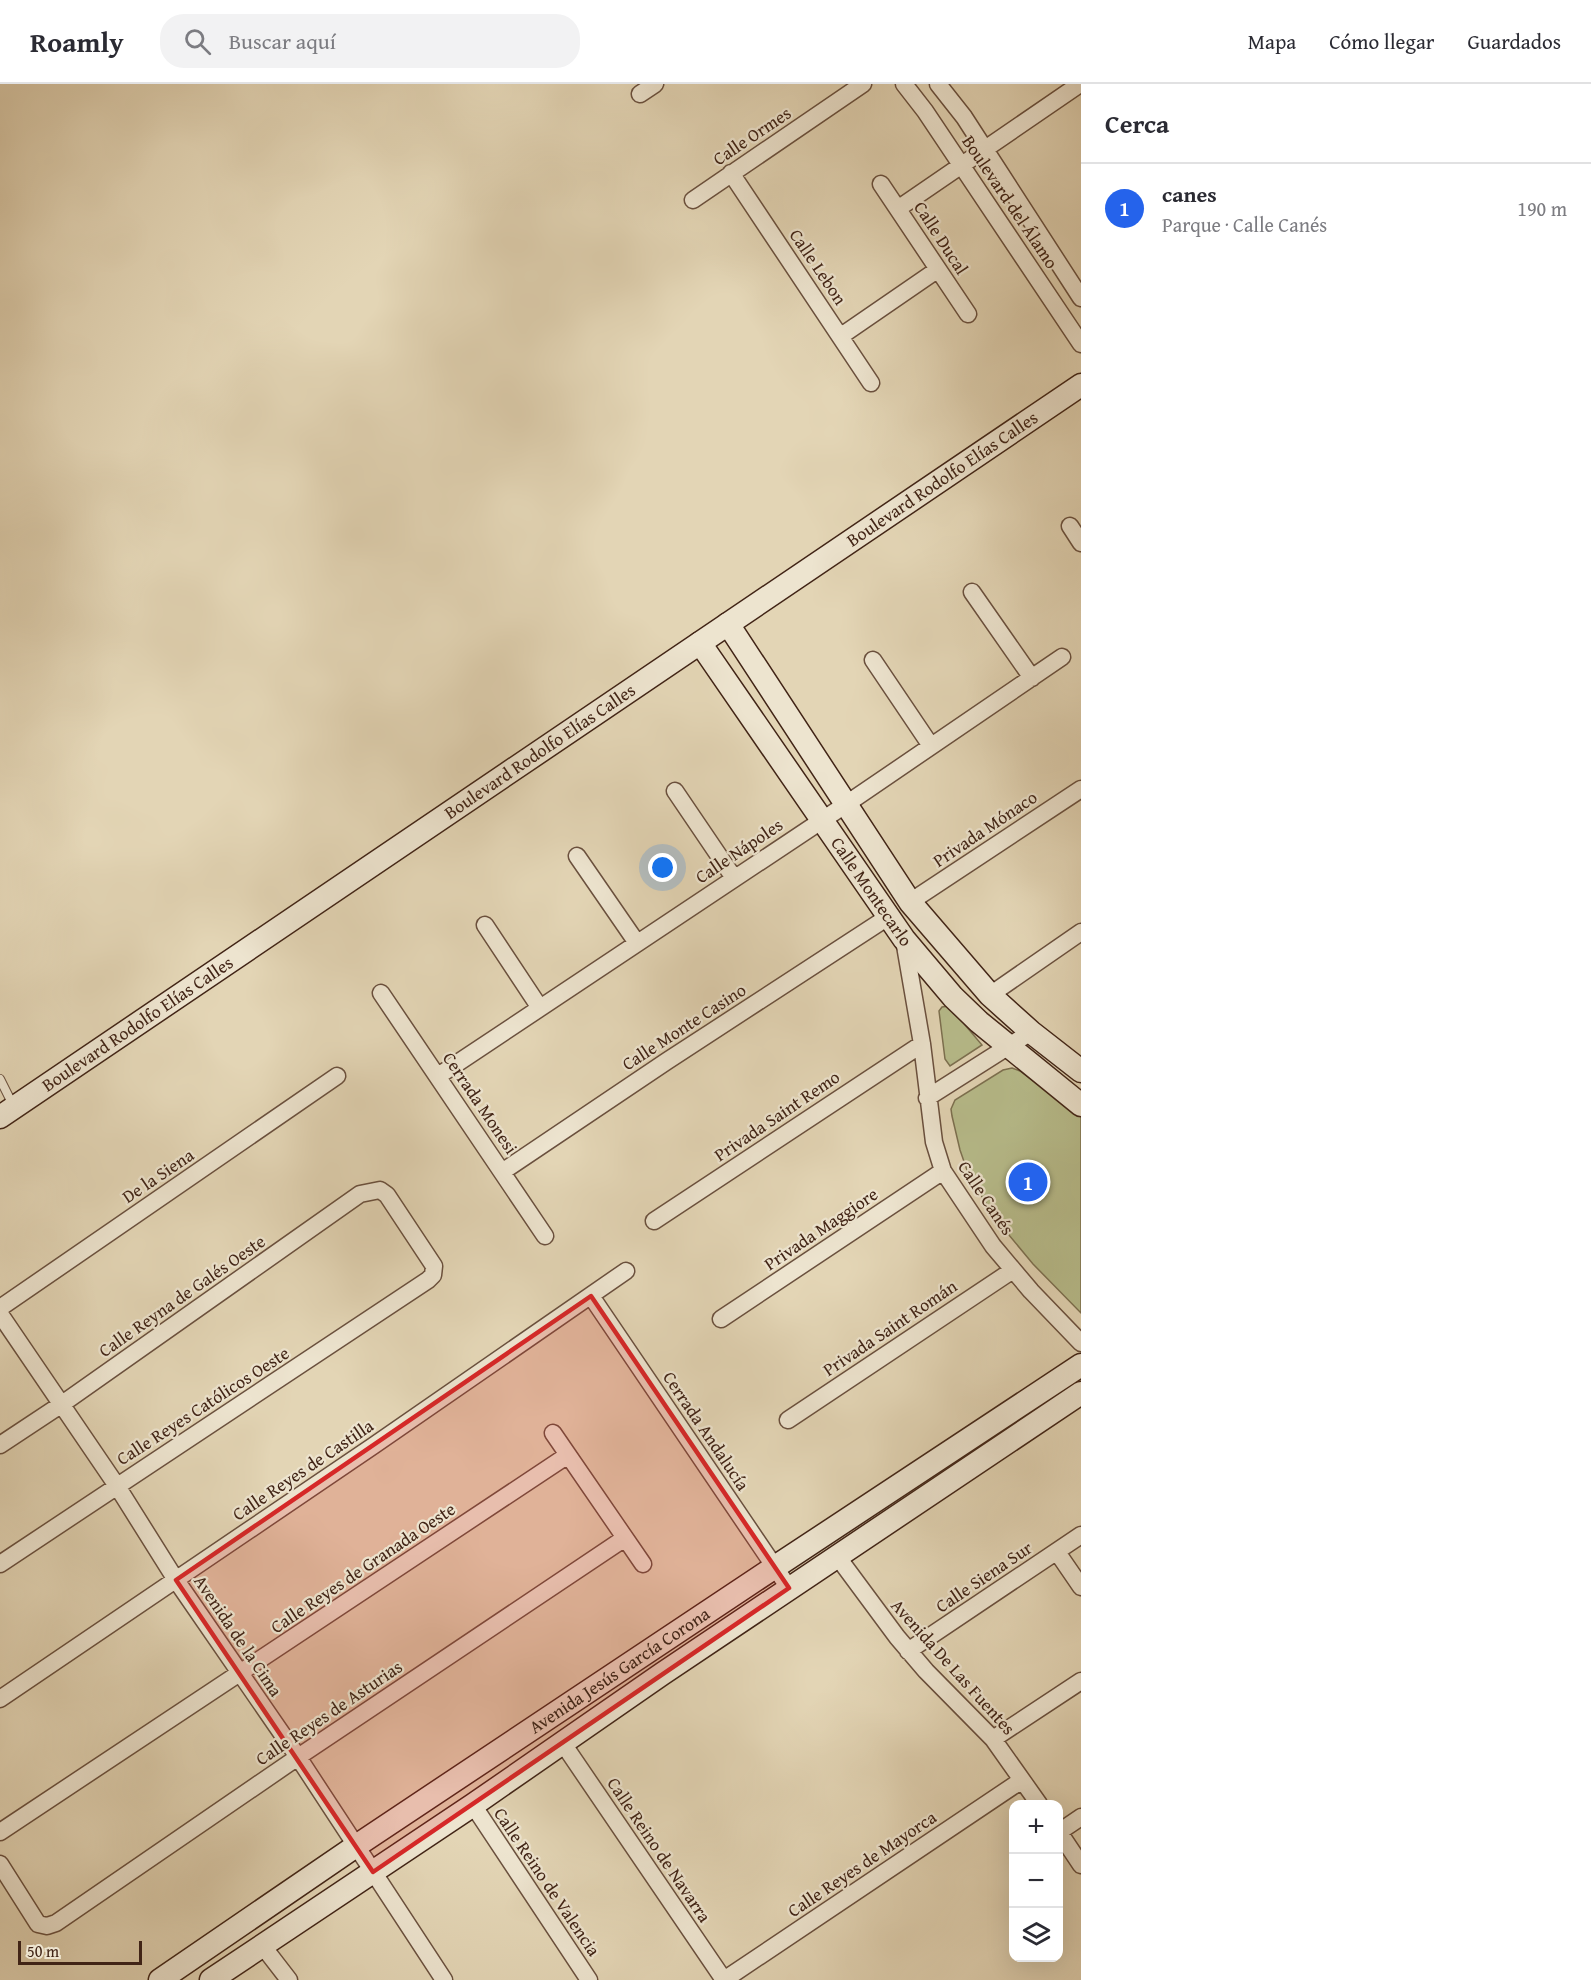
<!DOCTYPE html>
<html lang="es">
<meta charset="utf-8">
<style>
:root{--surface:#fff;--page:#f2f2f3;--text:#2b2b33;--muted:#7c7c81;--line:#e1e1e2;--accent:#2563eb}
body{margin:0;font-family:"Gentium Book Plus",serif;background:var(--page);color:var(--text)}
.controls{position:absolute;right:18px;bottom:18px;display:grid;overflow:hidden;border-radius:12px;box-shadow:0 6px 24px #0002}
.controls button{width:54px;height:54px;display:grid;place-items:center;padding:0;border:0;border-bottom:2px solid var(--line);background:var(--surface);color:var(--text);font:30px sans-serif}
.scale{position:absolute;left:18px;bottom:15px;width:124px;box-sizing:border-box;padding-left:6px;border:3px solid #412416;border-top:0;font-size:16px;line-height:21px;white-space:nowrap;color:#412416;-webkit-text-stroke:4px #ede4cf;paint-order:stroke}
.you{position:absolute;left:663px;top:784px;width:21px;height:21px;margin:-15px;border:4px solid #fff;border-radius:50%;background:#1a73e8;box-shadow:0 0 0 9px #1a73e833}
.badge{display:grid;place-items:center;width:39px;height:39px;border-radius:50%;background:var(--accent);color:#fff;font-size:20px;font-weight:700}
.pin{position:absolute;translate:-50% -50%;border:3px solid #fff;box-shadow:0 2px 6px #0006}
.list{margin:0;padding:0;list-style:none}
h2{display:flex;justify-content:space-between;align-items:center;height:78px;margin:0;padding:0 24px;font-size:26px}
h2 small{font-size:20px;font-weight:400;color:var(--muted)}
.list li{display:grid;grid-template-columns:39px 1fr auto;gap:18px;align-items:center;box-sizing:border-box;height:90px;padding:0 24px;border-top:2px solid var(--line)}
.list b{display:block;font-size:22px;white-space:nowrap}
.list p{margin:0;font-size:20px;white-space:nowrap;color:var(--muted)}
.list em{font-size:20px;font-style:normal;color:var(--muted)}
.icon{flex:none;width:33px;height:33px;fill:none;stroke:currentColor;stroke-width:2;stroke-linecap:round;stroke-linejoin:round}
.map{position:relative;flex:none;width:1081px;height:1896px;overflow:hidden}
header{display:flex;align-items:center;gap:36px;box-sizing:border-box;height:84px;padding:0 30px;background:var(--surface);border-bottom:2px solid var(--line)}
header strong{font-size:28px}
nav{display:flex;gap:33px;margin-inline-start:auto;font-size:21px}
.search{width:420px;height:54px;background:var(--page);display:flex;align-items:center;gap:15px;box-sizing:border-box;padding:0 21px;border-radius:24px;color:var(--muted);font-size:22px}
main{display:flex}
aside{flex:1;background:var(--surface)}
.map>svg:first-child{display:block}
.green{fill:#b7bc8b;stroke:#7c7050;stroke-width:1.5}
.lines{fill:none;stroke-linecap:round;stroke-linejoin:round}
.lane-casing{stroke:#6a503e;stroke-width:10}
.street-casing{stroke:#6a503e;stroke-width:19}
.secondary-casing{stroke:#412416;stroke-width:25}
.lane{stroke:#ede4cf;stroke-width:8}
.street{stroke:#ede4cf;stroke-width:16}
.secondary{stroke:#ede4cf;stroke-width:22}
.marked{fill:#d62828;fill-opacity:0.2;stroke:#d62828;stroke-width:4.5;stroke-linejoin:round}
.labels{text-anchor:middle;stroke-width:4.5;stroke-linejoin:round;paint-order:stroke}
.street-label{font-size:18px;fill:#412416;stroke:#ede4cf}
</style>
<header>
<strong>Roamly</strong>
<div class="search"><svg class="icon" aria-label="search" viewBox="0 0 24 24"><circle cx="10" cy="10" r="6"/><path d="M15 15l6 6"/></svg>Buscar aquí</div>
<nav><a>Mapa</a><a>Cómo llegar</a><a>Guardados</a></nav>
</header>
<main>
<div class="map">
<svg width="1081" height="1896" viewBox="0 0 1081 1896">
<rect width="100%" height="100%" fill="#e3d5b5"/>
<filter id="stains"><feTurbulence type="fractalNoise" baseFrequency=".00333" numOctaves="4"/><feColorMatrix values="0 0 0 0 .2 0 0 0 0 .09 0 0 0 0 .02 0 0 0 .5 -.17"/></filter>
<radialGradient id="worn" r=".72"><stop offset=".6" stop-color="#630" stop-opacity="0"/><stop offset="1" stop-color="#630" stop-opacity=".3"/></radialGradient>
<path class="green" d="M949,922L982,961L950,982L945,975L939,927L942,923Z
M1012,984L1020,987L1081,1032V1229L1033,1180L994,1133L968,1089L960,1066L952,1032L951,1025L955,1016L1003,986Z"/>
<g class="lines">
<defs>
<path id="lane" d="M0,995L14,1023"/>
<path id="street" d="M904,0L925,27L1081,260
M938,0L964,33L1081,214
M640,10L655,0
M731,89L871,299
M881,100L968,230
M693,116L863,0
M899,124L1080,0
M841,252L937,186
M1070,442L1081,459
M972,508L1032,594
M873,576L931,662
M675,707L734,794
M577,772L637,859
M910,818L1081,705
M485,841L540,924
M904,856L922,960L934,1058L943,1087L993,1162L1031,1207L1081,1259
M381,909L545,1152
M990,911L1081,848
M438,992L845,721L1062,573
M927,1014L1031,948
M502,1088L667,977L888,833
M654,1137L922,960
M591,1212L789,1504
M0,1224L337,992
M0,1230L117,1402L176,1496L298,1673L444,1896
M721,1235L943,1087
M788,1336L1013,1186
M553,1349L643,1480
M0,1361L62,1320L360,1110L380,1106L387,1111L434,1182L433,1191L428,1196L0,1480
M1057,1468L1081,1503
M837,1472L897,1553L926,1587L993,1655L1039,1720
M908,1567L1081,1451
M0,1615L373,1362L626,1187
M993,1655L1081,1597
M562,1658L724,1896
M473,1721L589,1896
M1081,1733L1059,1748L1081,1781
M0,1748L568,1371
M0,1780L38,1840L47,1842L56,1839L298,1673L625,1454
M262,1861L289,1896
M724,1896L1022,1696"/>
<g id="secondary">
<path d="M728,540L910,818L990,911L1031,948L1081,987"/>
<path id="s1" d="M700,559L904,855L953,913L979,938L1081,1021"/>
<path id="s2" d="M0,1033L1081,301"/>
<path id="s3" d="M160,1896L356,1762L775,1483L1081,1281"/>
<path d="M211,1896L473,1721L662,1590L1081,1309"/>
</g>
</defs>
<use href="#lane" class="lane-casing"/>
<use href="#street" class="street-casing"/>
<use href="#secondary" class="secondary-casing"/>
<use href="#lane" class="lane"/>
<use href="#street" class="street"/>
<use href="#secondary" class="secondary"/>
</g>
<path class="marked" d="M591,1212L789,1504L373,1788L176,1496Z"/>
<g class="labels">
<g class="street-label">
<text transform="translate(752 52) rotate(-34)" y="6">Calle Ormes</text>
<text transform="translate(1010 118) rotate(56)" y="6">Boulevard del Álamo</text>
<text transform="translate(941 154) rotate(57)" y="6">Calle Ducal</text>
<text transform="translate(818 183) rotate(56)" y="6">Calle Lebon</text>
<text dy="6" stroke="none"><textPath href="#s2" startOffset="1138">Boulevard Rodolfo Elías Calles</textPath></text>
<text dy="6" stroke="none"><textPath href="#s2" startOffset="652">Boulevard Rodolfo Elías Calles</textPath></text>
<text transform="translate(985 745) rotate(-34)" y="6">Privada Mónaco</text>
<text transform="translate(739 767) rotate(-34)" y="6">Calle Nápoles</text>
<text dy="6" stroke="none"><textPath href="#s1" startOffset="302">Calle Montecarlo</textPath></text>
<text dy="6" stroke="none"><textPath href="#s2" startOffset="166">Boulevard Rodolfo Elías Calles</textPath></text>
<text transform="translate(684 943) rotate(-33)" y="6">Calle Monte Casino</text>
<text transform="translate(480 1019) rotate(56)" y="6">Cerrada Monesi</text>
<text transform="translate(777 1032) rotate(-34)" y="6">Privada Saint Remo</text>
<text transform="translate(158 1092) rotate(-34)" y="6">De la Siena</text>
<text transform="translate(986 1114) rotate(56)" y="6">Calle Canés</text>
<text transform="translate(821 1145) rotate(-34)" y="6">Privada Maggiore</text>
<text transform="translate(182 1212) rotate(-35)" y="6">Calle Reyna de Galés Oeste</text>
<text transform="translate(890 1244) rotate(-34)" y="6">Privada Saint Román</text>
<text transform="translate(203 1322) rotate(-33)" y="6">Calle Reyes Católicos Oeste</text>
<text transform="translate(706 1347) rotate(56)" y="6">Cerrada Andalucía</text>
<text transform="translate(303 1386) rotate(-34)" y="6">Calle Reyes de Castilla</text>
<text transform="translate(363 1484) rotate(-34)" y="6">Calle Reyes de Granada Oeste</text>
<text transform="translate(984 1493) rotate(-34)" y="6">Calle Siena Sur</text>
<text transform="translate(238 1552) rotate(56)" y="6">Avenida de la Cima</text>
<text transform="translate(953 1583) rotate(48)" y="6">Avenida De Las Fuentes</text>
<text dy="6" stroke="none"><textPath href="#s3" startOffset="554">Avenida Jesús García Corona</textPath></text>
<text transform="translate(329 1629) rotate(-34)" y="6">Calle Reyes de Asturias</text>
<text transform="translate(659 1766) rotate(56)" y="6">Calle Reino de Navarra</text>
<text transform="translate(862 1780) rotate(-34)" y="6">Calle Reyes de Mayorca</text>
<text transform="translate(547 1798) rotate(56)" y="6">Calle Reino de Valencia</text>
</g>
</g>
<rect width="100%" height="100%" filter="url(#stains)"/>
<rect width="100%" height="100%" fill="url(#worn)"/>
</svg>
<div class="controls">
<button>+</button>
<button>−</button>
<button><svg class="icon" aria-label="layers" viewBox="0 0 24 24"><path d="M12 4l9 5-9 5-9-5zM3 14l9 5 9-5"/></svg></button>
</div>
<div class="scale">50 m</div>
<div class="you"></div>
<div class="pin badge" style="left:1028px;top:1098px">1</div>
</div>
<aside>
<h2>Cerca<small></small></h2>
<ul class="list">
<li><span class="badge">1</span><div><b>canes</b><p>Parque · Calle Canés</p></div><em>190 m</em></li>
</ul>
</aside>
</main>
